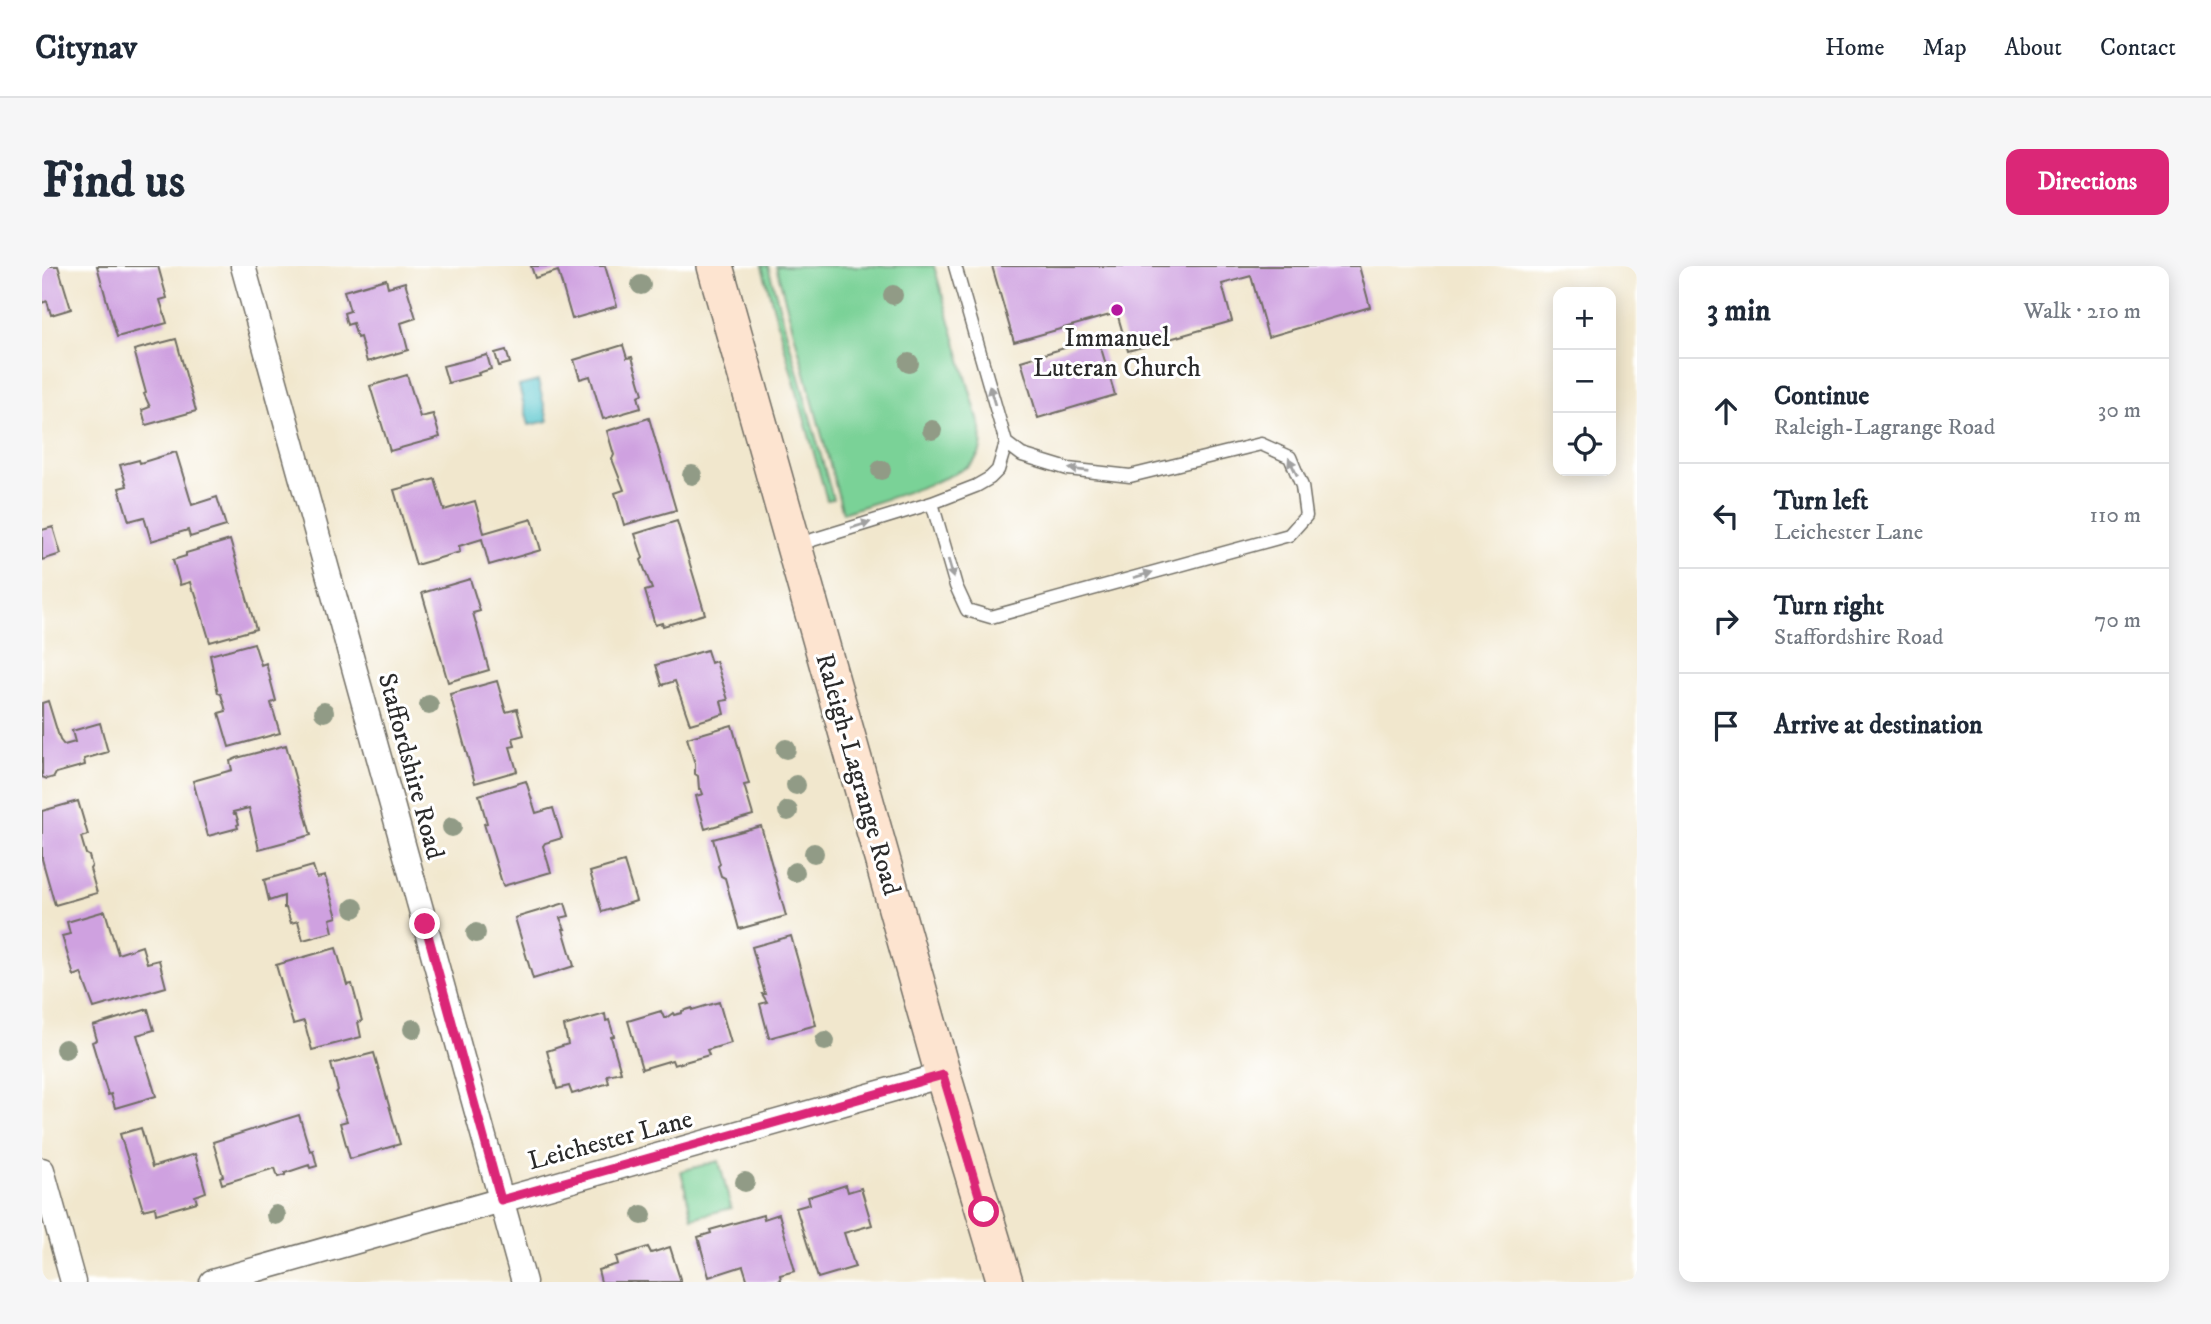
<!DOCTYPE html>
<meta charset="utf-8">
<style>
:root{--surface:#fff;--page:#f6f6f7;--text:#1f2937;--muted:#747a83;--line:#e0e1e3;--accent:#db2777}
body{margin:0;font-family:"IM FELL DW Pica",serif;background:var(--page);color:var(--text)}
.controls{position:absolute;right:21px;top:21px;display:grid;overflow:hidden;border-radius:14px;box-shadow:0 4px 18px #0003}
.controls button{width:63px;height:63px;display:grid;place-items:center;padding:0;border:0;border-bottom:2px solid var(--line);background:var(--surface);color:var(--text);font:35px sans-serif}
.stop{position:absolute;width:21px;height:21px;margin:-16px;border:5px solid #db2777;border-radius:50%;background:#fff}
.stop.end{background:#db2777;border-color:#fff;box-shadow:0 2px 7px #0008}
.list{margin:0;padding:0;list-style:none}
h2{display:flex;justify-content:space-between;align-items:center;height:91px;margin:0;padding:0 28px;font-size:30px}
h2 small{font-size:23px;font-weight:400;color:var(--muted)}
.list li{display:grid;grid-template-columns:46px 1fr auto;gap:21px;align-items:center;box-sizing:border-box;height:105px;padding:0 28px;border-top:2px solid var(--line)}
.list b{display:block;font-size:26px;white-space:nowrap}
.list p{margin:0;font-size:23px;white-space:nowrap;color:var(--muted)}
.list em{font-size:23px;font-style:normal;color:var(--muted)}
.icon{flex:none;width:38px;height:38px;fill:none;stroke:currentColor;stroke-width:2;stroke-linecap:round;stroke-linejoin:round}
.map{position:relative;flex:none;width:1595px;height:1016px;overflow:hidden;border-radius:14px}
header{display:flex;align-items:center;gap:42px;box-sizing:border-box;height:98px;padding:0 35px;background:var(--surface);border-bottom:2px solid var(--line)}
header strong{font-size:33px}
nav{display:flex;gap:38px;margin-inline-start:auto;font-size:24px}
.intro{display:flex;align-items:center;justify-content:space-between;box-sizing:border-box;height:168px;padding:0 42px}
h1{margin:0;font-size:49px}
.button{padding:18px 32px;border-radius:14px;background:var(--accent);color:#fff;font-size:24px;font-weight:700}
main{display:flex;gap:42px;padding:0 42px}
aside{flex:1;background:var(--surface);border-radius:14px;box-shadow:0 4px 18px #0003}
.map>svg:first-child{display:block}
.green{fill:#7ad297;stroke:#527e61;stroke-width:2}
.water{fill:#57c5cc;stroke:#41787c;stroke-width:2}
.building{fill:#cfa1e0}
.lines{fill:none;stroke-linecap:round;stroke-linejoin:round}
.service-casing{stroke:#706d64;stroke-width:15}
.minor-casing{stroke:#706d64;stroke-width:27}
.secondary-casing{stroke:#706d64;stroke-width:38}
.service{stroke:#fff;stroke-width:12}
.minor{stroke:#fff;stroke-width:24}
.secondary{stroke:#fde4d0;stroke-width:35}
.tree{fill:#919b86}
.oneway{fill:#a0a0a0}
.route{stroke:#db2777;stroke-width:9}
.poi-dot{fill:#b5179e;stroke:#fff;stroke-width:2.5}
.labels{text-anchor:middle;stroke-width:6;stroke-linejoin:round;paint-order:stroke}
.poi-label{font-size:26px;fill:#2b2b2b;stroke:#fff}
.street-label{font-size:26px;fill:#2b2b2b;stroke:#fff}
</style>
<header>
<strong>Citynav</strong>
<nav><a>Home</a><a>Map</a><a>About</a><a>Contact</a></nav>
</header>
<div class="intro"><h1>Find us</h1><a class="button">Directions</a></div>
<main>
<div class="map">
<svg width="1595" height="1016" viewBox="0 0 1595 1016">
<rect width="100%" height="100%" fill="#fff"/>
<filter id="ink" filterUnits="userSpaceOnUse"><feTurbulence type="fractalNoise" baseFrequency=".0143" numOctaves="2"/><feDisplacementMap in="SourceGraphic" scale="14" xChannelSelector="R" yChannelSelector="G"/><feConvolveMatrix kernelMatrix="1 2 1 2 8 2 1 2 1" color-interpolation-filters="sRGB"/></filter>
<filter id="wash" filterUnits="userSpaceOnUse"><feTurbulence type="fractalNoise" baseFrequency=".00686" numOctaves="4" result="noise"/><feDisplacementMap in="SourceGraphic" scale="28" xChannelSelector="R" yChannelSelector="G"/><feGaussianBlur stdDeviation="1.57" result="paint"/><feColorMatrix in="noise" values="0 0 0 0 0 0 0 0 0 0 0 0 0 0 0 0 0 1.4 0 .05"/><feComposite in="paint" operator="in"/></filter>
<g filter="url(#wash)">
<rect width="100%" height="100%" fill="#f1e7cd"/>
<path class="green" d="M720,0H726L791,233L785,234Z
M734,0H892L939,163C940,174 941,185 933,194C917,213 829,237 801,247Z
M677,895L689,942L650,952L639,905Z"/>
<path class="water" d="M496,115L506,155L487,159L477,120Z"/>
<g id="blocks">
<path class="building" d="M0,0H16L29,43L9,49L5,35L0,37Z
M55,0H116L125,32L118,34L125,57L75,71Z
M489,0H563L575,40L530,53L516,5L493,12Z
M950,0H1317L1328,41L1226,71L1209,10L1180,18L1190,55L1086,85L1075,47L972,76Z
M344,13L346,21L363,16L374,52L359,57L366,84L325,96L318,71L315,72L311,57L305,59L302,47L308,45L302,25Z
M1056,72L1073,129L996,152L979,95Z
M134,73L154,145L104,159L100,144L108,141L102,128L104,127L92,84Z
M581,79L585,92L590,91L601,128L596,130L599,142L561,153L548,110L538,113L532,94Z
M464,84L468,97L457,100L453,87Z
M445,89L449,103L436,107L437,109L406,117L401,100Z
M365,109L378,151L391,148L398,171L348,185L328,120Z
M607,152L634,244L582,259L573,227L582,224L570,193L572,189L565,165Z
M134,186L150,239L175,231L184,260L148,271L146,264L109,275L102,251L87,255L77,222L85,220L78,199L97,194L98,197Z
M393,213L402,244L433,235L442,267L490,253L499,284L447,299L440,273L417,280L418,286L374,299L352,224Z
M635,255L663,348L621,360L620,357L613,359L603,325L610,323L599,294L601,292L593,268Z
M11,261L19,288L0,294V264Z
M188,274L214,363L168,376L153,326L150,324L148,316L138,319L131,294L144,290V287Z
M428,313L438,345L431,347L447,404L406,416L380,327Z
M212,377L219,399L224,397L234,435L229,437L238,467L187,481L177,447L184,445L179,428L176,427L168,389Z
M665,384L669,397L674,395L686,434L679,435L682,448L648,458L633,415L620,419L614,399Z
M455,415L464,446L475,443L482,469L471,472L473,480L468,481L475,505L433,517L408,428Z
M6,435L18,474L22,479L33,476L30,465L58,457L66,486L42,493L43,499L14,507L12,511L5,513L0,511V437Z
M690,459L707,518L702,519L711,549L663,563L654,530L661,528L659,523H657L656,510L653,508V498L645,472Z
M244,479L269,569L217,583L207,542L191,546L192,548H194L197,558L195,559L196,562L166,570L151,515L190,504L188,495L195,492Z
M484,515L494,547L511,542L520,572L503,577L501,580L509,606L461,620L442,558L445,557L437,529Z
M36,535L46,569L39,571L44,588L47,590L50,600L48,603L55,627L13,639L0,593V545Z
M719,560L744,650L697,663L683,612L679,610L676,600L678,598L671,573Z
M582,596L594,635L560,646L548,606Z
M271,600L275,612L283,610L295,651L288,653L291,666L261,674L256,655L249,657L244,642H242V630L227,635L222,614Z
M523,637L527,650L518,652L523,663H521L532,700L491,713L473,652Z
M63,645L76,688L100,680L105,697L117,694L124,721L52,742L39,707L32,710L20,670L28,668L25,656Z
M749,670L774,759L727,772L718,738L725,736L720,728H723L710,681Z
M294,682L305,719L310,718L320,755L316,756L319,771L270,784L262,755L251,758L234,699Z
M677,736L689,777L665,784L667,789L632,799L630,794L600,803L586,755L619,745L622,752H624L631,747L632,749L640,747V745L650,742V744Z
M106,743L112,764L95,769L114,830L73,842L69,828L66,829L50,776L55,774L51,760Z
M563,748L564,755L567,754L572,770L569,771L579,806L565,809L567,817L530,828L527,820L515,823L505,785L526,778L522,760Z
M332,787L358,878L308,893L298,857L305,855L294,827L296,824L289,798Z
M257,849L268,885L271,884L275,900L268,902L267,899L243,907V909L236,911L233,902L180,918L178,911L181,910L171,876Z
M99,862L110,901L153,888L164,926L153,930L155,936L114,948L113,941L101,944L78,868Z
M804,919L806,926L819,922L830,959L802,967L813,1001L776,1012L754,942L768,938L766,931Z
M737,948L753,1005L738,1009L739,1014L734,1016H706L701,1000L667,1011L656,971L669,967L668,964L721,949L722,953Z
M606,981L609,987L628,981L639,1016H559L556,1004L576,998L574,991Z"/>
</g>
</g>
<g filter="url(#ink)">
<use href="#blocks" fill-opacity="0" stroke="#706d64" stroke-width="2"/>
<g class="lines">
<defs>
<path id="service" d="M890,237L914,320L925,344L949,351L1247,269L1264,250L1260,220L1248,191L1219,178L1088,210L1026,203L980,189L964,177
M754,279L890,237L934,220L948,212L956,204L964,177L913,0"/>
<path id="minor" d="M201,0L482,1016
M0,904L31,1016
M170,1016L901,809"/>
<path id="secondary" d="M673,0L901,809L963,1016"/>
</defs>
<use href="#service" class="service-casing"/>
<use href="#minor" class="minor-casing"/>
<use href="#secondary" class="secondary-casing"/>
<use href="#service" class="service"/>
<use href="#minor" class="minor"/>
<use href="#secondary" class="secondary"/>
</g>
<g class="tree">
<circle cx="599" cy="19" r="10"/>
<circle cx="851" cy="29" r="10"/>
<circle cx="867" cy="97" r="10"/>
<circle cx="890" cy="164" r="10"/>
<circle cx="839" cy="204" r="10"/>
<circle cx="650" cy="209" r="10"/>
<circle cx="387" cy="439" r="10"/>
<circle cx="282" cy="446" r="10"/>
<circle cx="744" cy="483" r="10"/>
<circle cx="754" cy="519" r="10"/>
<circle cx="746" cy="545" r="10"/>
<circle cx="410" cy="561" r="10"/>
<circle cx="772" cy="587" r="10"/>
<circle cx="753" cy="606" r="10"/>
<circle cx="312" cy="642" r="10"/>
<circle cx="434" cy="667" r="10"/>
<circle cx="371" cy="763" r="10"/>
<circle cx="783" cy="775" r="10"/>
<circle cx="23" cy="783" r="10"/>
<circle cx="703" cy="916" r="10"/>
<circle cx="234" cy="949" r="10"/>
<circle cx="600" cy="949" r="10"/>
</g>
<defs><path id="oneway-solid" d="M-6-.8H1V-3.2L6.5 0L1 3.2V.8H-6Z" transform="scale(1.75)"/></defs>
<g class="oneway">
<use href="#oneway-solid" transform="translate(950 129) rotate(-106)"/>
<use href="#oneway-solid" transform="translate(1251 201) rotate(-116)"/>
<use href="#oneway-solid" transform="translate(1037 204) rotate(-173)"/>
<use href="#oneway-solid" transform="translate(819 259) rotate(-17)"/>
<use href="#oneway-solid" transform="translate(909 303) rotate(74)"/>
<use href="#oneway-solid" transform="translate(1101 309) rotate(-16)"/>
</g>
</g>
<g class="lines" filter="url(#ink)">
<path class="route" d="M383,658L459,934L901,809L942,946"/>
</g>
<circle class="poi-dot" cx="1075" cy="44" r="7"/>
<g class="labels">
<g class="poi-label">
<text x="1075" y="80">Immanuel<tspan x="1075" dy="30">Luteran Church</tspan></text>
</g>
<g class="street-label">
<text transform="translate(370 500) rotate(75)" y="9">Staffordshire Road</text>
<text transform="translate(817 508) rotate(74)" y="9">Raleigh-Lagrange Road</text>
<text transform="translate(568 873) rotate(-15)" y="9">Leichester Lane</text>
</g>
</g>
</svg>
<div class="controls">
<button>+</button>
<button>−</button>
<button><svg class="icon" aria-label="locate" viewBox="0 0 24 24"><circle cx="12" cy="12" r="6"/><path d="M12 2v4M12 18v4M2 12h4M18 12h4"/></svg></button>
</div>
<div class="stop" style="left:942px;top:946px"></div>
<div class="stop end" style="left:383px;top:658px"></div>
</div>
<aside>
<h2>3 min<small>Walk · 210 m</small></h2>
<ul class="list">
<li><svg class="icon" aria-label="ahead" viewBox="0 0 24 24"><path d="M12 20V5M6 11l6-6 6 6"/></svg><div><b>Continue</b><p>Raleigh-Lagrange Road</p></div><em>30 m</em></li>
<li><svg class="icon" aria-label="left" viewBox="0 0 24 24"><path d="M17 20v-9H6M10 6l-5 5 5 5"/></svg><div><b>Turn left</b><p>Leichester Lane</p></div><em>110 m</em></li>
<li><svg class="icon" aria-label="right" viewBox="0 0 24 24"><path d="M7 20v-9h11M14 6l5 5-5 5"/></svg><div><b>Turn right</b><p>Staffordshire Road</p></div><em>70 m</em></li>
<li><svg class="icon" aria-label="arrive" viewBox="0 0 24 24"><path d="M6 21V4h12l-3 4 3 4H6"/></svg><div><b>Arrive at destination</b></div></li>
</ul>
</aside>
</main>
